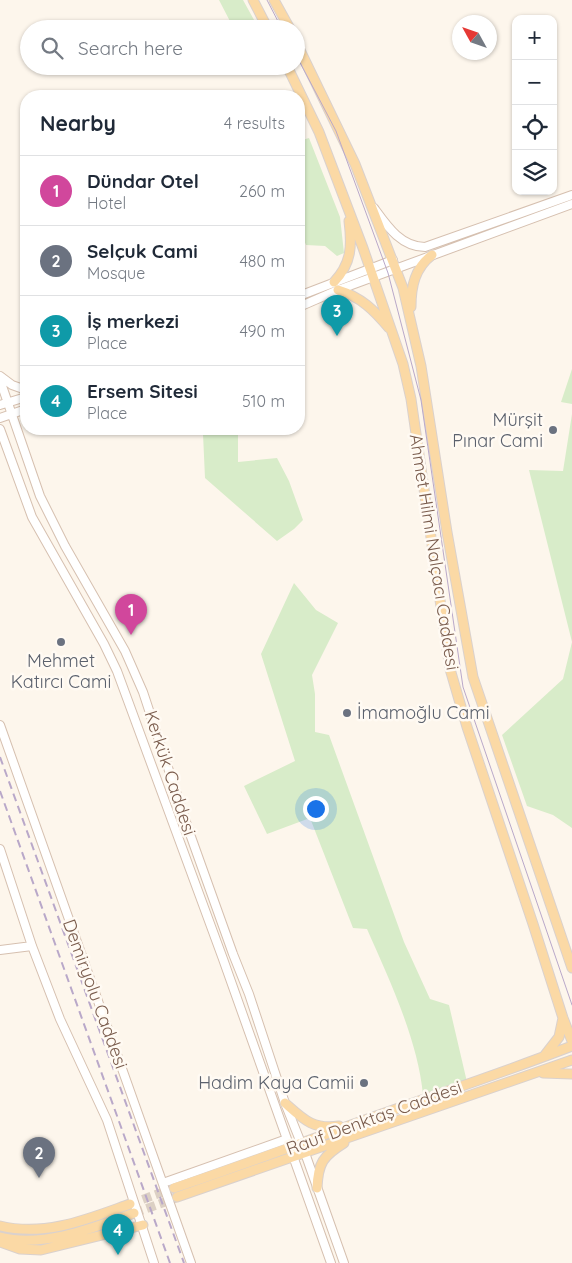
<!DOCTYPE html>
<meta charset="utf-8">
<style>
:root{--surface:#fff;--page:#f6f6f7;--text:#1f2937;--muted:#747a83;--line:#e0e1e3;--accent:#1a73e8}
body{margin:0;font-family:Quicksand,sans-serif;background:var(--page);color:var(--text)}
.controls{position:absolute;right:15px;top:15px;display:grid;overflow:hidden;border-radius:10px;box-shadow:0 1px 4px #0004}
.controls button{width:45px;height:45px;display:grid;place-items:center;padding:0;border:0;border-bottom:1px solid var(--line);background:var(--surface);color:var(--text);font:25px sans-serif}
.compass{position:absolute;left:452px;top:15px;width:45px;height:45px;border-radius:50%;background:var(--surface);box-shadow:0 1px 4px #0004;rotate:310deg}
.you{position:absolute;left:315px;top:808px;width:18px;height:18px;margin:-12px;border:4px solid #fff;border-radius:50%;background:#1a73e8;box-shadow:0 0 0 8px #1a73e833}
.badge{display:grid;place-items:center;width:32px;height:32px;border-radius:50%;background:var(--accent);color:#fff;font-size:16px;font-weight:700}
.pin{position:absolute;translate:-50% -41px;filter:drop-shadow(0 1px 2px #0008)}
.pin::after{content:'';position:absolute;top:26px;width:18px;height:15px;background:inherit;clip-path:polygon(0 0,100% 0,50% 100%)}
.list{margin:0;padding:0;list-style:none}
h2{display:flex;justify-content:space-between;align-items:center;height:65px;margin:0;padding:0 20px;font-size:21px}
h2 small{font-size:16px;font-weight:400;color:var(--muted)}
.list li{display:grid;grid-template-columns:32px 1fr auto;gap:15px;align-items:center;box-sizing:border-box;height:70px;padding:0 20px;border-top:1px solid var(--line)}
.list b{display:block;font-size:19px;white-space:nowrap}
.list p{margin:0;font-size:16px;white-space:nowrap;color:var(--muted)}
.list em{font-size:16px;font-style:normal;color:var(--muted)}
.icon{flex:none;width:28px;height:28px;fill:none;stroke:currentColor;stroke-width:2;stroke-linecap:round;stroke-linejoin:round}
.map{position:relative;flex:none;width:572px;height:1263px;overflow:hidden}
.search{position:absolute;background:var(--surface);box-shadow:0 1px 4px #0004;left:20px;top:20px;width:285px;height:55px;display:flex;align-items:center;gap:12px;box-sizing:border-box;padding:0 18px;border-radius:28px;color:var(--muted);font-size:19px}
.panel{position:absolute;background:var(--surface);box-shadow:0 1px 4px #0004;left:20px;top:90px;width:285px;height:345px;border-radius:20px}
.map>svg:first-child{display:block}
.green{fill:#d8ecc9}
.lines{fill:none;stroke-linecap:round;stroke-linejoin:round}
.primary-tunnel{stroke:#dcd0c4;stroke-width:9;stroke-dasharray:9 4.5;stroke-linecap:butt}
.secondary-casing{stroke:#d6c0b0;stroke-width:10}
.primary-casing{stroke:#dad1cd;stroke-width:11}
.secondary{stroke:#fff;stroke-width:8}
.primary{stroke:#fbd9a5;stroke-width:9}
.tram{stroke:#b9a8c9;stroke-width:1}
.rail{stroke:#b9a8c9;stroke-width:2;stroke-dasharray:8 5;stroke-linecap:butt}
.worship-dot{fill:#6b7280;stroke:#fffaf3;stroke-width:2}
.labels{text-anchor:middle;stroke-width:5;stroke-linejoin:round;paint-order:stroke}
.worship-label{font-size:18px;fill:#5b616d;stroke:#fffaf3;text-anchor:end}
.street-label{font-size:18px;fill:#7a5c4d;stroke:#fffaf3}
</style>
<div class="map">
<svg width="572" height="1263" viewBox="0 0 572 1263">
<rect width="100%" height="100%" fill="#fdf6ec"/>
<path class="green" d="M219,0H243L259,29H234Z
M309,138L340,217L344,253L337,256L325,246L306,245L299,228V141Z
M572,369V404L561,402Z
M572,414V828L553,815L527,806L502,735L563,679L572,642L529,470L563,471Z
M206,429H238V462L277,458L289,481L303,520L294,529L277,541L205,478L203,434Z
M294,583L316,610L338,623L312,675L315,694V732L329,735L404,942L430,999L449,1005L467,1082L423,1095C418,1040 389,979 367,929L353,928L310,818L267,834L244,786L295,761L261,654Z"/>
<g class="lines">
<path class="primary-tunnel" d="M130,1204L174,1188
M134,1213L176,1198"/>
<defs>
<path id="secondary" d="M374,208C387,226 401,247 425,247L572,195
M299,296L393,260
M299,307L338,290L572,204
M0,376L12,385L26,390
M0,380L40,496L65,546L125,651L143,692L190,834L233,954L249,994L285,1103L305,1153L344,1263
M0,405L26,397
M0,418L26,409
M0,429L32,517L104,644L117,671L223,959L331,1263
M0,725L191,1263
M0,849L32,946L60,1019L107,1120L154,1263
M0,950L32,946
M163,1183L287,1139"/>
<path id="primary" d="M253,0L268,29
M274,0L290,29
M296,42L355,164L403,288L421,366L447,532L473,677L572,968
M287,66L319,132L363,248L403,364L411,399L450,669L467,727L533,924L563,1018L572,1041
M334,282C352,263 352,245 349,221
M338,290C361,297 374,310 389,328
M411,307C411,286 415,268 432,255
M545,1055L559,1037L563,1018
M543,1073L572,1074
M285,1103C303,1119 313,1130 339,1126
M174,1188C234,1168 294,1146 354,1124C426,1098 500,1074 572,1046
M317,1188C318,1163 323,1156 344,1143
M177,1197L572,1060
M0,1226C46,1237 88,1219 130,1204
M0,1237C44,1248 93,1228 134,1213
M0,1242L20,1249L41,1250L143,1225"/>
</defs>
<use href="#secondary" class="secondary-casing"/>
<use href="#primary" class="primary-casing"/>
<use href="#secondary" class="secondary"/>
<use href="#primary" class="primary"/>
<path class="tram" d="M267,0L282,29
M296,55L336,131L388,273L421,400L463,687L572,1005"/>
<path class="rail" d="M0,757L184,1263
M0,791L170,1263"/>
</g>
<g class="worship-dot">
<circle cx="553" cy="430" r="5"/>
<circle cx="61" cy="642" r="5"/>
<circle cx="347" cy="713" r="5"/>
<circle cx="364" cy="1083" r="5"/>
</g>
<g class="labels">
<g class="worship-label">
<text x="543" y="426">Mürşit<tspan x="543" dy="21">Pınar Cami</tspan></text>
<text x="61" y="667" text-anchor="middle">Mehmet<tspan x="61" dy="21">Katırcı Cami</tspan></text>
<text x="357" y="719" text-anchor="start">İmamoğlu Cami</text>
<text x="354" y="1089">Hadim Kaya Camii</text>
</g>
<g class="street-label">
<text transform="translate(434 552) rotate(81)" y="6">Ahmet Hilmi Nalçacı Caddesi</text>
<text transform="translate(170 773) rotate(72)" y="6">Kerkük Caddesi</text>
<text transform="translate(95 994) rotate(70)" y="6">Demiryolu Caddesi</text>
<text transform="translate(374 1118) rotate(-20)" y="6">Rauf Denktaş Caddesi</text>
</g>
</g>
</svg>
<div class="controls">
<button>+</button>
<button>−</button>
<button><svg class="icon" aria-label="locate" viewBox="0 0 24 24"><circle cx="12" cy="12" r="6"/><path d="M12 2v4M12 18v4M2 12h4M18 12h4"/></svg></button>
<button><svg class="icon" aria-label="layers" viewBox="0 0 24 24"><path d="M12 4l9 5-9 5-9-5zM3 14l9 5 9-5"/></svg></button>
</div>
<svg class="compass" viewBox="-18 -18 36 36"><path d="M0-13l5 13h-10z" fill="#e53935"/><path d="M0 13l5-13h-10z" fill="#747a83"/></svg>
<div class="you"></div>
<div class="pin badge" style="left:131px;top:635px;background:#d1479c">1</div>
<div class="pin badge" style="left:39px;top:1178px;background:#6b7280">2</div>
<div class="pin badge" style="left:337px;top:336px;background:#0f9aa8">3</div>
<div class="pin badge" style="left:118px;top:1255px;background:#0f9aa8">4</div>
<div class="search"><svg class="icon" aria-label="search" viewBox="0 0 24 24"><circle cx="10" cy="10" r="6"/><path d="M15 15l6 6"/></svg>Search here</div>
<section class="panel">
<h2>Nearby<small>4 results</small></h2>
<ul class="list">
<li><span class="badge" style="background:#d1479c">1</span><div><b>Dündar Otel</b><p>Hotel</p></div><em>260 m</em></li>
<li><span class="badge" style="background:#6b7280">2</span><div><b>Selçuk Cami</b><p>Mosque</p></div><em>480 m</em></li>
<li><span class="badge" style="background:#0f9aa8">3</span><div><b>İş merkezi</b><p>Place</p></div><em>490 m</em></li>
<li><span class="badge" style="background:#0f9aa8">4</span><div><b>Ersem Sitesi</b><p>Place</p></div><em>510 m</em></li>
</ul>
</section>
</div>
